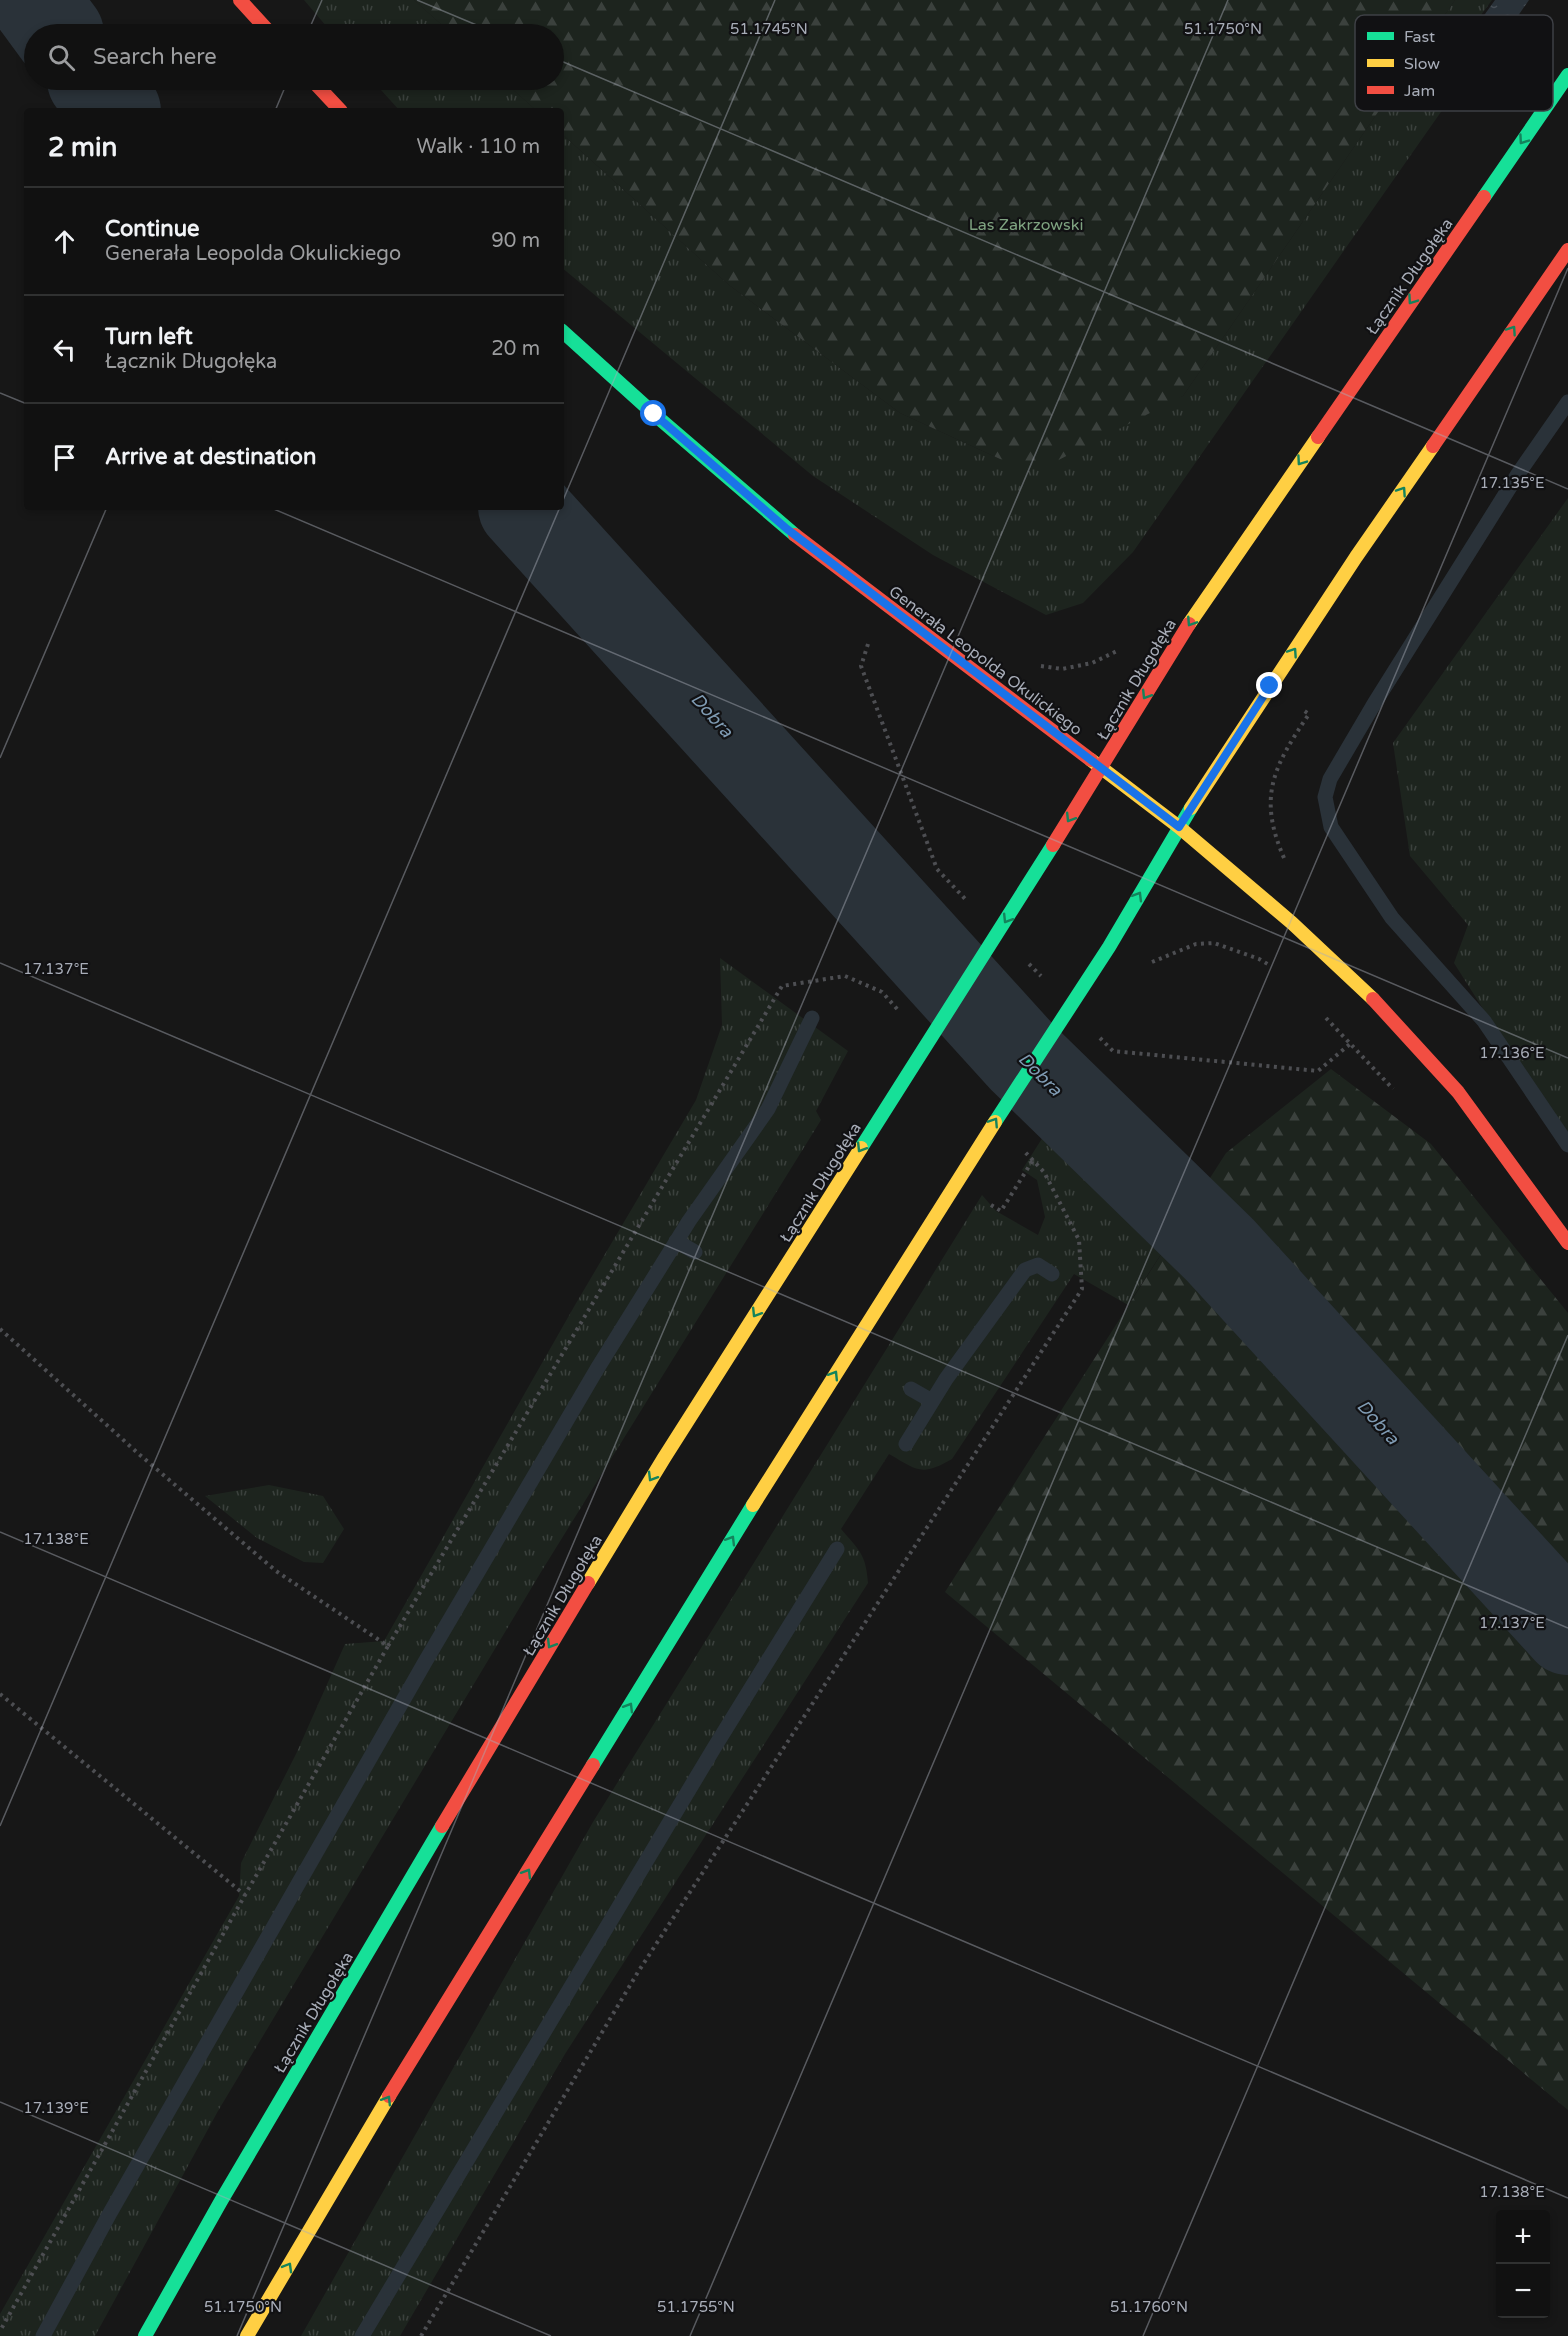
<!DOCTYPE html>
<meta charset="utf-8">
<style>
:root{--surface:#111;--page:#1a1a1a;--text:#f1f3f6;--muted:#9c9d9f;--line:#303131}
body{margin:0;font-family:"Varela Round",sans-serif;background:var(--page);color:var(--text)}
.controls{position:absolute;right:18px;bottom:18px;display:grid;overflow:hidden;border-radius:6px;box-shadow:0 3px 9px #0003}
.controls button{width:54px;height:54px;display:grid;place-items:center;padding:0;border:0;border-bottom:2px solid var(--line);background:var(--surface);color:var(--text);font:30px sans-serif}
.stop{position:absolute;width:18px;height:18px;margin:-14px;border:4px solid #1a73e8;border-radius:50%;background:#fff}
.stop.end{background:#1a73e8;border-color:#fff;box-shadow:0 2px 6px #0008}
.list{margin:0;padding:0;list-style:none}
h2{display:flex;justify-content:space-between;align-items:center;height:78px;margin:0;padding:0 24px;font-size:26px}
h2 small{font-size:20px;font-weight:400;color:var(--muted)}
.list li{display:grid;grid-template-columns:39px 1fr auto;gap:18px;align-items:center;box-sizing:border-box;height:108px;padding:0 24px;border-top:2px solid var(--line)}
.list b{display:block;font-size:22px;white-space:nowrap}
.list p{margin:0;font-size:20px;white-space:nowrap;color:var(--muted)}
.list em{font-size:20px;font-style:normal;color:var(--muted)}
.icon{flex:none;width:33px;height:33px;fill:none;stroke:currentColor;stroke-width:2;stroke-linecap:round;stroke-linejoin:round}
.map{position:relative;flex:none;width:1568px;height:2336px;overflow:hidden}
.search{position:absolute;background:var(--surface);box-shadow:0 3px 9px #0003;left:24px;top:24px;width:540px;height:66px;display:flex;align-items:center;gap:15px;box-sizing:border-box;padding:0 21px;border-radius:33px;color:var(--muted);font-size:22px}
.panel{position:absolute;background:var(--surface);box-shadow:0 3px 9px #0003;left:24px;top:108px;width:540px;height:402px;border-radius:6px}
.map>svg:first-child{display:block}
.grass{fill:url(#grass-tufts)}
.forest{fill:url(#forest-firs)}
.water{fill:url(#water-ripples)}
.lines{fill:none;stroke-linecap:round;stroke-linejoin:round}
.stream{stroke:#2a3239;stroke-width:15}
.river{stroke:#2a3239;stroke-width:90}
.path{stroke:#4d4e52;stroke-width:4;stroke-dasharray:3 4.5;stroke-linecap:butt}
.fast{stroke:#16e098;stroke-width:14}
.slow{stroke:#ffcf43;stroke-width:14}
.jam{stroke:#f24e42;stroke-width:14}
.oneway{stroke:#14835c}
.route{stroke:#1a73e8;stroke-width:8}
.ticks{fill:none;stroke:#a8adb8;stroke-width:1.5;stroke-opacity:0.45}
.labels{text-anchor:middle;stroke-width:4.5;stroke-linejoin:round;paint-order:stroke}
.park-label{font-size:16px;fill:#7fa381;stroke:#111113}
.street-label{font-size:16px;fill:#a8adb8;stroke:#111113}
.water-label{font-size:18px;font-style:italic;fill:#7f9bb3;stroke:#111113}
.key{fill:#111113;stroke:#3e4045;stroke-width:1.5}
.key-label{font-size:16px;fill:#a8adb8}
.ticks-label{font-size:15px;text-anchor:middle;fill:#a8adb8;stroke:#111113;stroke-width:4.5;stroke-linejoin:round;paint-order:stroke}
</style>
<div class="map">
<svg width="1568" height="2336" viewBox="0 0 1568 2336">
<defs>
<pattern id="grass-tufts" width="24" height="20" patternUnits="userSpaceOnUse" patternTransform="scale(1.5)"><rect width="24" height="20" fill="#1d241e"/><path d="M3 7l-1-3M5 7V3M7 7l1-3M15 17l-1-3M17 17v-4M19 17l1-3" fill="none" stroke="#3b413d"/></pattern>
<pattern id="forest-firs" width="22" height="20" patternUnits="userSpaceOnUse" patternTransform="scale(1.5)"><rect width="22" height="20" fill="#1d241e"/><path d="M5 1l3.5 6h-7zM16 11l3.5 6h-7z" fill="#3b413d"/></pattern>
<pattern id="water-ripples" width="26" height="14" patternUnits="userSpaceOnUse" patternTransform="scale(1.5)"><rect width="26" height="14" fill="#2a3239"/><path d="M2 4q2-2 4 0t4 0M15 11q2-2 4 0t4 0" fill="none" stroke="#464d54"/></pattern>
</defs>
<rect width="100%" height="100%" fill="#171717"/>
<path class="grass" d="M304,0H414L452,34H333Z
M1455,0H1492L1452,55L1456,73L1464,79L1133,552L1083,603L1046,615L933,555L813,476L561,267V133L729,285L900,413L1000,459L1183,396Z
M372,80H502L537,111H400Z
M1568,498V1143L1454,963L1468,925L1410,856L1393,743Z
M720,958L848,1051L816,1111L821,1120L541,1572L218,2111L95,2336H0V2314L239,1896L241,1863L296,1754L345,1644L384,1641L575,1305L696,1100L722,1025Z
M1062,1107L1180,1225L1128,1305L1074,1274L952,1459C921,1477 917,1470 889,1454L841,1529C859,1550 866,1554 868,1583L565,2054L400,2336H301L593,1822L982,1195L996,1211L1038,1235L1045,1217L1037,1180L1022,1170Z
M269,1485L323,1496L344,1529L323,1563L304,1562L257,1538L205,1496Z"/>
<path class="forest" d="M414,0H1455L1183,396L1043,468L1000,459L900,413L729,285L561,133V111H537L502,80H554V34H452Z
M1331,1069L1431,1144L1568,1313V2110L945,1592L1226,1153Z"/>
<path class="water" d="M1495,0H1529L1481,69L1458,52Z"/>
<g class="lines">
<path class="stream" d="M1568,402L1518,474L1374,704L1330,779L1325,797L1331,827L1392,918L1484,1021L1568,1145
M676,1241L695,1252
M911,1389L932,1401
M906,1444L946,1379L1025,1270L1038,1265L1052,1274
M43,2336L110,2213L425,1662L597,1369L689,1221L768,1109L812,1018
M362,2336L714,1748L837,1549"/>
<path class="river" d="M34,0L59,34
M92,80L116,111
M523,507L1023,1058L1220,1250L1568,1630"/>
<path class="path" d="M868,644L861,666L937,869L967,901
M1041,666L1062,669L1092,663L1119,650
M1284,858C1257,796 1274,766 1309,714L1303,710
M1152,962L1196,944L1214,943L1259,959L1271,966
M1029,964L1041,976
M1326,1018L1393,1089
M1100,1038L1113,1051L1318,1071L1350,1044
M991,1205L1001,1211L1033,1160
M0,1329L140,1455L276,1571L388,1646L245,1895L0,2331
M388,1646L782,986L845,976L882,992L898,1010
M0,1694L245,1895
M421,2336L638,1972L1082,1289L1079,1240L1044,1172L1025,1152"/>
<path class="fast" d="M1484,197L1568,75
M561,330L654,414L795,535
M995,1122L1109,947L1191,808
M861,1148L1053,845
M593,1765L753,1505
M145,2336L221,2201L442,1826"/>
<path class="slow" d="M1189,624L1318,437
M1091,760L1179,827L1292,923L1373,999
M1191,808L1356,557L1433,446
M753,1505L995,1122
M588,1583L664,1458L861,1148
M247,2336L389,2096"/>
<path class="jam" d="M240,0L271,34
M312,80L341,111
M1318,437L1484,197
M1433,446L1568,250
M795,535L1091,760
M1053,845L1189,624
M1373,999L1458,1092L1568,1243
M442,1826L588,1583
M389,2096L593,1765"/>
</g>
<defs><path id="oneway-chevron" d="M-2-3.5L2.5 0L-2 3.5" fill="none" stroke-width="1.6" stroke-linecap="round" stroke-linejoin="round" transform="scale(1.5)"/></defs>
<g class="oneway">
<use href="#oneway-chevron" transform="translate(1523 140) rotate(125)"/>
<use href="#oneway-chevron" transform="translate(1412 300) rotate(125)"/>
<use href="#oneway-chevron" transform="translate(1512 330) rotate(-56)"/>
<use href="#oneway-chevron" transform="translate(1301 461) rotate(125)"/>
<use href="#oneway-chevron" transform="translate(1402 491) rotate(-56)"/>
<use href="#oneway-chevron" transform="translate(1191 622) rotate(123)"/>
<use href="#oneway-chevron" transform="translate(1293 652) rotate(-56)"/>
<use href="#oneway-chevron" transform="translate(1146 695) rotate(122)"/>
<use href="#oneway-chevron" transform="translate(1070 818) rotate(122)"/>
<use href="#oneway-chevron" transform="translate(1138 896) rotate(-59)"/>
<use href="#oneway-chevron" transform="translate(1007 919) rotate(122)"/>
<use href="#oneway-chevron" transform="translate(994 1122) rotate(-57)"/>
<use href="#oneway-chevron" transform="translate(861 1148) rotate(122)"/>
<use href="#oneway-chevron" transform="translate(756 1313) rotate(122)"/>
<use href="#oneway-chevron" transform="translate(834 1375) rotate(-58)"/>
<use href="#oneway-chevron" transform="translate(652 1477) rotate(121)"/>
<use href="#oneway-chevron" transform="translate(731 1540) rotate(-59)"/>
<use href="#oneway-chevron" transform="translate(551 1644) rotate(121)"/>
<use href="#oneway-chevron" transform="translate(629 1707) rotate(-59)"/>
<use href="#oneway-chevron" transform="translate(527 1873) rotate(-59)"/>
<use href="#oneway-chevron" transform="translate(387 2100) rotate(-58)"/>
<use href="#oneway-chevron" transform="translate(288 2267) rotate(-60)"/>
</g>
<g class="lines">
<path class="route" d="M654,414L787,529L1179,827L1270,686"/>
</g>
<path class="ticks" d="M417,0L498,34M307,34L322,0M554,58L1568,489M275,111L288,80M0,393L27,404M561,505L775,0M269,507L1568,1058M0,758L107,507M0,963L1568,1628M0,1532L1568,2198M0,1826L560,507M0,2102L551,2336M237,2336L1228,0M690,2336L1568,268M1143,2336L1568,1335"/>
<g class="labels">
<g class="park-label">
<text x="1026" y="230">Las Zakrzowski</text>
</g>
<g class="street-label">
<text transform="translate(1409 276) rotate(-55)" y="6">Łącznik Długołęka</text>
<text transform="translate(986 660) rotate(37)" y="6">Generała Leopolda Okulickiego</text>
<text transform="translate(1136 679) rotate(-59)" y="6">Łącznik Długołęka</text>
<text transform="translate(820 1182) rotate(-58)" y="6">Łącznik Długołęka</text>
<text transform="translate(562 1595) rotate(-59)" y="6">Łącznik Długołęka</text>
<text transform="translate(313 2012) rotate(-59)" y="6">Łącznik Długołęka</text>
</g>
<g class="water-label">
<text transform="translate(712 715) rotate(48)" y="6">Dobra</text>
<text transform="translate(1040 1074) rotate(45)" y="6">Dobra</text>
<text transform="translate(1378 1422) rotate(48)" y="6">Dobra</text>
</g>
</g>
<rect x="1355" y="15" width="198" height="96" rx="9" class="key"/>
<rect x="1367" y="32" width="27" height="8" fill="#16e098"/>
<rect x="1367" y="59" width="27" height="8" fill="#ffcf43"/>
<rect x="1367" y="86" width="27" height="8" fill="#f24e42"/>
<g class="key-label">
<text x="1404" y="42">Fast</text>
<text x="1404" y="69">Slow</text>
<text x="1404" y="96">Jam</text>
</g>
<g class="ticks-label">
<text x="769" y="34">51.1745°N</text>
<text x="1223" y="34">51.1750°N</text>
<text x="1512" y="488">17.135°E</text>
<text x="56" y="974">17.137°E</text>
<text x="1512" y="1058">17.136°E</text>
<text x="56" y="1544">17.138°E</text>
<text x="1512" y="1628">17.137°E</text>
<text x="56" y="2113">17.139°E</text>
<text x="1512" y="2197">17.138°E</text>
<text x="243" y="2312">51.1750°N</text>
<text x="696" y="2312">51.1755°N</text>
<text x="1149" y="2312">51.1760°N</text>
</g>
</svg>
<div class="controls">
<button>+</button>
<button>−</button>
</div>
<div class="stop" style="left:654px;top:414px"></div>
<div class="stop end" style="left:1270px;top:686px"></div>
<div class="search"><svg class="icon" aria-label="search" viewBox="0 0 24 24"><circle cx="10" cy="10" r="6"/><path d="M15 15l6 6"/></svg>Search here</div>
<section class="panel">
<h2>2 min<small>Walk · 110 m</small></h2>
<ul class="list">
<li><svg class="icon" aria-label="ahead" viewBox="0 0 24 24"><path d="M12 20V5M6 11l6-6 6 6"/></svg><div><b>Continue</b><p>Generała Leopolda Okulickiego</p></div><em>90 m</em></li>
<li><svg class="icon" aria-label="left" viewBox="0 0 24 24"><path d="M17 20v-9H6M10 6l-5 5 5 5"/></svg><div><b>Turn left</b><p>Łącznik Długołęka</p></div><em>20 m</em></li>
<li><svg class="icon" aria-label="arrive" viewBox="0 0 24 24"><path d="M6 21V4h12l-3 4 3 4H6"/></svg><div><b>Arrive at destination</b></div></li>
</ul>
</section>
</div>
